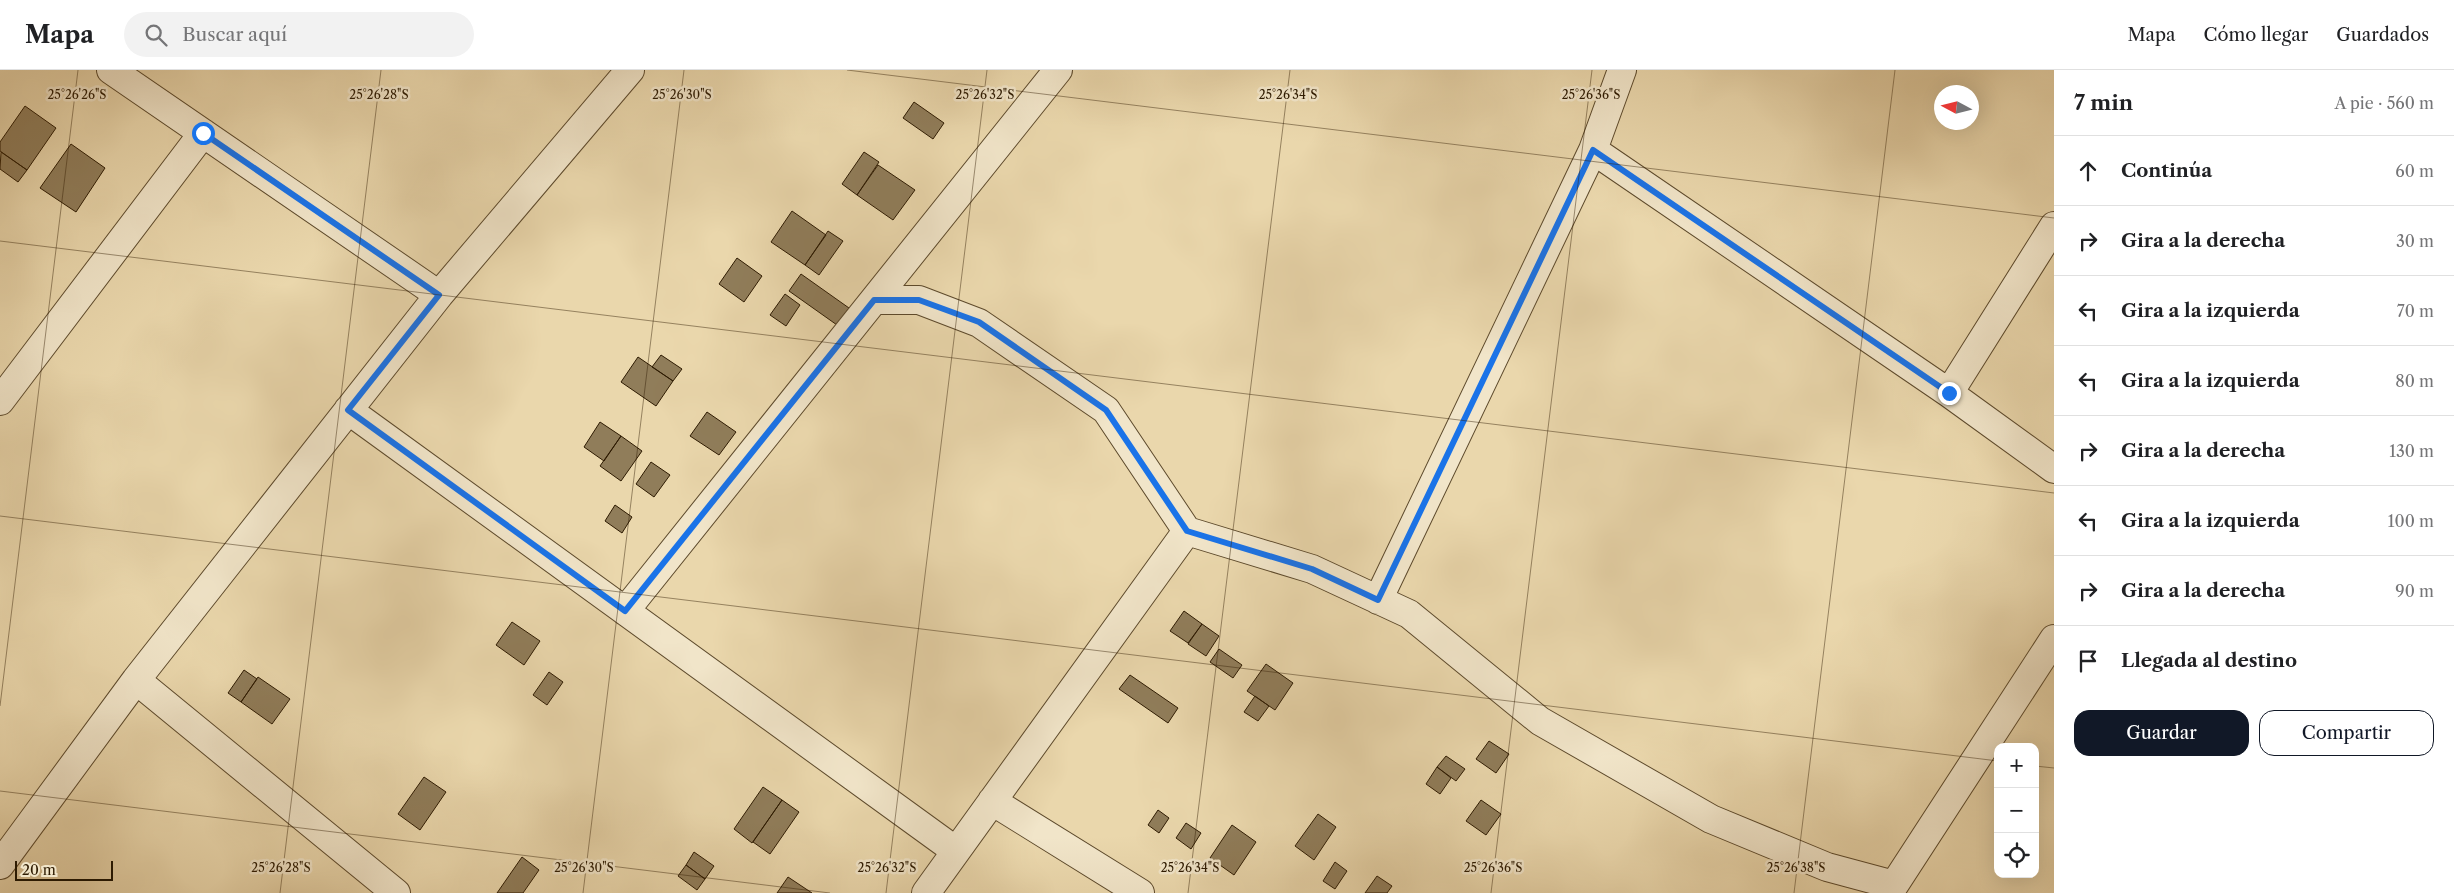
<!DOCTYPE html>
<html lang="es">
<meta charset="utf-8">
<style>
:root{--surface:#fff;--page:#f2f2f2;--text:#202124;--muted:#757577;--line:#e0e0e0;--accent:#111827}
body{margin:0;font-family:"Libre Caslon Text",serif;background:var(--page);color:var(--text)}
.controls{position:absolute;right:15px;bottom:15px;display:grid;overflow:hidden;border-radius:10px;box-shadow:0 5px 20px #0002}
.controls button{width:45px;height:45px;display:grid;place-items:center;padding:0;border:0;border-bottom:1px solid var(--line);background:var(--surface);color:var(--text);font:25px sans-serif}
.compass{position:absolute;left:1934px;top:15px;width:45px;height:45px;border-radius:50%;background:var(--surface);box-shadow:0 5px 20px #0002;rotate:277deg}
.scale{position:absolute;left:15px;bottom:12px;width:98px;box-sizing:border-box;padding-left:5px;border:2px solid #2e1b02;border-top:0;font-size:14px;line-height:18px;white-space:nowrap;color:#2e1b02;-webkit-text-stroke:4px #f1e5c9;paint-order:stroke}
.stop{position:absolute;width:15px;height:15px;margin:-11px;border:4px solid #1a73e8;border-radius:50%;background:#fff}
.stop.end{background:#1a73e8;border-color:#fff;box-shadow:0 1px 5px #0008}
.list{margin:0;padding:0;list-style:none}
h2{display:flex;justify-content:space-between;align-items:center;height:65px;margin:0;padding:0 20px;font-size:21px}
h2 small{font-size:16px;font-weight:400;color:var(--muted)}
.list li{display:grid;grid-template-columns:32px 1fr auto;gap:15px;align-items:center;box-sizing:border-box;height:70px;padding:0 20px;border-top:1px solid var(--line)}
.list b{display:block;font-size:19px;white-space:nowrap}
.list em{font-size:16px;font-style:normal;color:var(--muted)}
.actions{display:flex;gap:10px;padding:15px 20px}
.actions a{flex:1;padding:11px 0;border:1px solid var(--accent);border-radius:15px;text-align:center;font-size:18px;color:var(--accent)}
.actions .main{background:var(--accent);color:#fff}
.icon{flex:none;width:28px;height:28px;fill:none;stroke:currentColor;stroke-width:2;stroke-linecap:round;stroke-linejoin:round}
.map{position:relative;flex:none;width:2054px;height:823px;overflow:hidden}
header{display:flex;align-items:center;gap:30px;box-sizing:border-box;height:70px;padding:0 25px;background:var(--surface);border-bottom:1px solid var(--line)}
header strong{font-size:24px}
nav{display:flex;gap:28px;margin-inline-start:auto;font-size:18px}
.search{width:350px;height:45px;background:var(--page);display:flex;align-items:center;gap:12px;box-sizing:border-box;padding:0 18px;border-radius:28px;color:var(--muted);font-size:19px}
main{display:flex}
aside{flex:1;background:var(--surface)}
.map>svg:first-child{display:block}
.building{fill:#907d5a;stroke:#2e1b02}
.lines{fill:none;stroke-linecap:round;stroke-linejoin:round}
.street-casing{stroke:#5d4a2c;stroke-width:30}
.street{stroke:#f1e5c9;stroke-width:28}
.route{stroke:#1a73e8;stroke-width:6}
.ticks{fill:none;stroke:#2e1b02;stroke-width:1;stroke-opacity:0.45}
.ticks-label{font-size:12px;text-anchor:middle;fill:#2e1b02;stroke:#f1e5c9;stroke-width:5;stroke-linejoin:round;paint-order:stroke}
</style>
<header>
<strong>Mapa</strong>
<div class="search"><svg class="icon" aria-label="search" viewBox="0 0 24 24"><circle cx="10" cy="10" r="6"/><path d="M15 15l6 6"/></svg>Buscar aquí</div>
<nav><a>Mapa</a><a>Cómo llegar</a><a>Guardados</a></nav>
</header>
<main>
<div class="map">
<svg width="2054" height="823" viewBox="0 0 2054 823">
<rect width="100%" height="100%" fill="#ead7ac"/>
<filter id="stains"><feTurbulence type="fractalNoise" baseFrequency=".004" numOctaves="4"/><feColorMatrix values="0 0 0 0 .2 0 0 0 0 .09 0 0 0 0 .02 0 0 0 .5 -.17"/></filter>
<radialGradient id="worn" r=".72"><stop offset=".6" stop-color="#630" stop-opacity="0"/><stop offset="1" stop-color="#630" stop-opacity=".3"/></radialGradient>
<path class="building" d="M914,32L944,53L933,69L903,48Z
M25,36L56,58L27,100L0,81V72Z
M71,74L105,98L76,142L40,118Z
M1,82L27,100L18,112L0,99Z
M864,82L879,92L857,125L842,114Z
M878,95L915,120L893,150L857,125Z
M792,141L826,165L805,195L771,172Z
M828,161L843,171L819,205L805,195Z
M737,188L762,206L744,232L719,214Z
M801,204L849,238L837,255L789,221Z
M785,224L800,235L786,256L770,245Z
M661,285L682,299L673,311L652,297Z
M638,287L673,311L656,336L621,312Z
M707,342L736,362L719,385L690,366Z
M600,352L621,366L604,391L584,377Z
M621,366L642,381L621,411L600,396Z
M651,392L670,405L654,427L636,414Z
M615,435L632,447L622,463L605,451Z
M1184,541L1202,554L1188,573L1170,561Z
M512,552L540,571L524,595L496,575Z
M1202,554L1219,566L1206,586L1188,574Z
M1219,579L1242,595L1233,608L1210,592Z
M1266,594L1293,613L1275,640L1247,621Z
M244,600L257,609L241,632L228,623Z
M549,602L563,612L547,635L533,625Z
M1130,605L1178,638L1168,653L1119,619Z
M258,607L290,629L272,654L241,632Z
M1255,626L1269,636L1258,651L1244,642Z
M1489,671L1509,684L1496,703L1476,689Z
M1446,686L1465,699L1456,711L1437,697Z
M1437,697L1451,708L1440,724L1426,714Z
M424,707L446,722L420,760L398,744Z
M763,717L782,730L752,773L734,759Z
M782,730L799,742L770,784L753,772Z
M1481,730L1501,744L1486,765L1466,751Z
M1158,740L1169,748L1159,763L1148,755Z
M1318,744L1336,757L1314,790L1295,776Z
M1186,753L1201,763L1191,779L1176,768Z
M1232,755L1256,772L1234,805L1210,788Z
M694,782L714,796L705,809L686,795Z
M522,787L539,800L523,823H497Z
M1335,792L1347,801L1335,819L1323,811Z
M686,795L705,809L697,820L678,806Z
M1377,806L1392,816L1387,823H1365Z
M788,807L812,823H777Z"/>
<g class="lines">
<defs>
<path id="street" d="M111,0L439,225
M1622,0L1593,80L1949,323L2054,399
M874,230H919L979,253L1106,340L1187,461L1312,499L1409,544L1540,651L1711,749L1827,797L1894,815
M1949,323L2054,156
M0,331L203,63
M348,340L956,781
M1378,530L1593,80
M625,541L1058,0
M136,610L396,823
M992,731L1140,823
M0,795L136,610L439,225L630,0
M926,823L1187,461
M1889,823L2054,569"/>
</defs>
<use href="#street" class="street-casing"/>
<use href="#street" class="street"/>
</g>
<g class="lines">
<path class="route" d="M203,63L439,225L348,340L625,541L874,230H919L979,252L1106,340L1187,461L1312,499L1378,530L1593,80L1949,323"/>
</g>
<path class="ticks" d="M847,0L2054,148M0,171L2054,423M0,446L1998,691M0,636L78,0M2035,696L2054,698M0,721L830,823M280,823L381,0M583,823L684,0M886,823L987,0M1188,823L1290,0M1491,823L1592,0M1794,823L1895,0"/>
<g class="ticks-label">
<text x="77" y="29">25°26'26"S</text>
<text x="379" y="29">25°26'28"S</text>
<text x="682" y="29">25°26'30"S</text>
<text x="985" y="29">25°26'32"S</text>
<text x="1288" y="29">25°26'34"S</text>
<text x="1591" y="29">25°26'36"S</text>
<text x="281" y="802">25°26'28"S</text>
<text x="584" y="802">25°26'30"S</text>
<text x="887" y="802">25°26'32"S</text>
<text x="1190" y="802">25°26'34"S</text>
<text x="1493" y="802">25°26'36"S</text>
<text x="1796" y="802">25°26'38"S</text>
</g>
<rect width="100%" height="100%" filter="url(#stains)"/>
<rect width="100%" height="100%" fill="url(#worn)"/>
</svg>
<div class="controls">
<button>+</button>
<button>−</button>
<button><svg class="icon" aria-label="locate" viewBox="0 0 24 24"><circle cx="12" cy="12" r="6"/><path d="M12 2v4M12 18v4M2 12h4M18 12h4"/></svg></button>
</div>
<svg class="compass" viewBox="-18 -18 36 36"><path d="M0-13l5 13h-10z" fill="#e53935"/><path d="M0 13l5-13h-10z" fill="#757577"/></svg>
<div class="scale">20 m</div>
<div class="stop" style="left:203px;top:63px"></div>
<div class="stop end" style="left:1949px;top:323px"></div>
</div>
<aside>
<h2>7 min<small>A pie · 560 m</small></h2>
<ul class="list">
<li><svg class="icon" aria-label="ahead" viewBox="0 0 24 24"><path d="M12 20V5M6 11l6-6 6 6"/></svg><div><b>Continúa</b></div><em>60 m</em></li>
<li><svg class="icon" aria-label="right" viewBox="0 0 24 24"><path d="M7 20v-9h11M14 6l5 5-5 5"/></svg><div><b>Gira a la derecha</b></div><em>30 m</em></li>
<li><svg class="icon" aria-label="left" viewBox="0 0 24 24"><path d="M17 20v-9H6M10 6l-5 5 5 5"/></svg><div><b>Gira a la izquierda</b></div><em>70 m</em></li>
<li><svg class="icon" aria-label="left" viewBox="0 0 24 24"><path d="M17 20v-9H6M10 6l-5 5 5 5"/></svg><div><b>Gira a la izquierda</b></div><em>80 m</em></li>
<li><svg class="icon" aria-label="right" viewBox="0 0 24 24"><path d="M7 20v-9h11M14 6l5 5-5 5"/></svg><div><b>Gira a la derecha</b></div><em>130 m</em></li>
<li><svg class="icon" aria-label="left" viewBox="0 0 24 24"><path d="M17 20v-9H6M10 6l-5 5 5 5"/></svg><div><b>Gira a la izquierda</b></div><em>100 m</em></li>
<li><svg class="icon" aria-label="right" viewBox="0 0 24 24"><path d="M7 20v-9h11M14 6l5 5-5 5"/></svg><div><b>Gira a la derecha</b></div><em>90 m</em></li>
<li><svg class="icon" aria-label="arrive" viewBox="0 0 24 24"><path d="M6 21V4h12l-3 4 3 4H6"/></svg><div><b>Llegada al destino</b></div></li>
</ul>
<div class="actions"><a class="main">Guardar</a><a>Compartir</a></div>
</aside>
</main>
